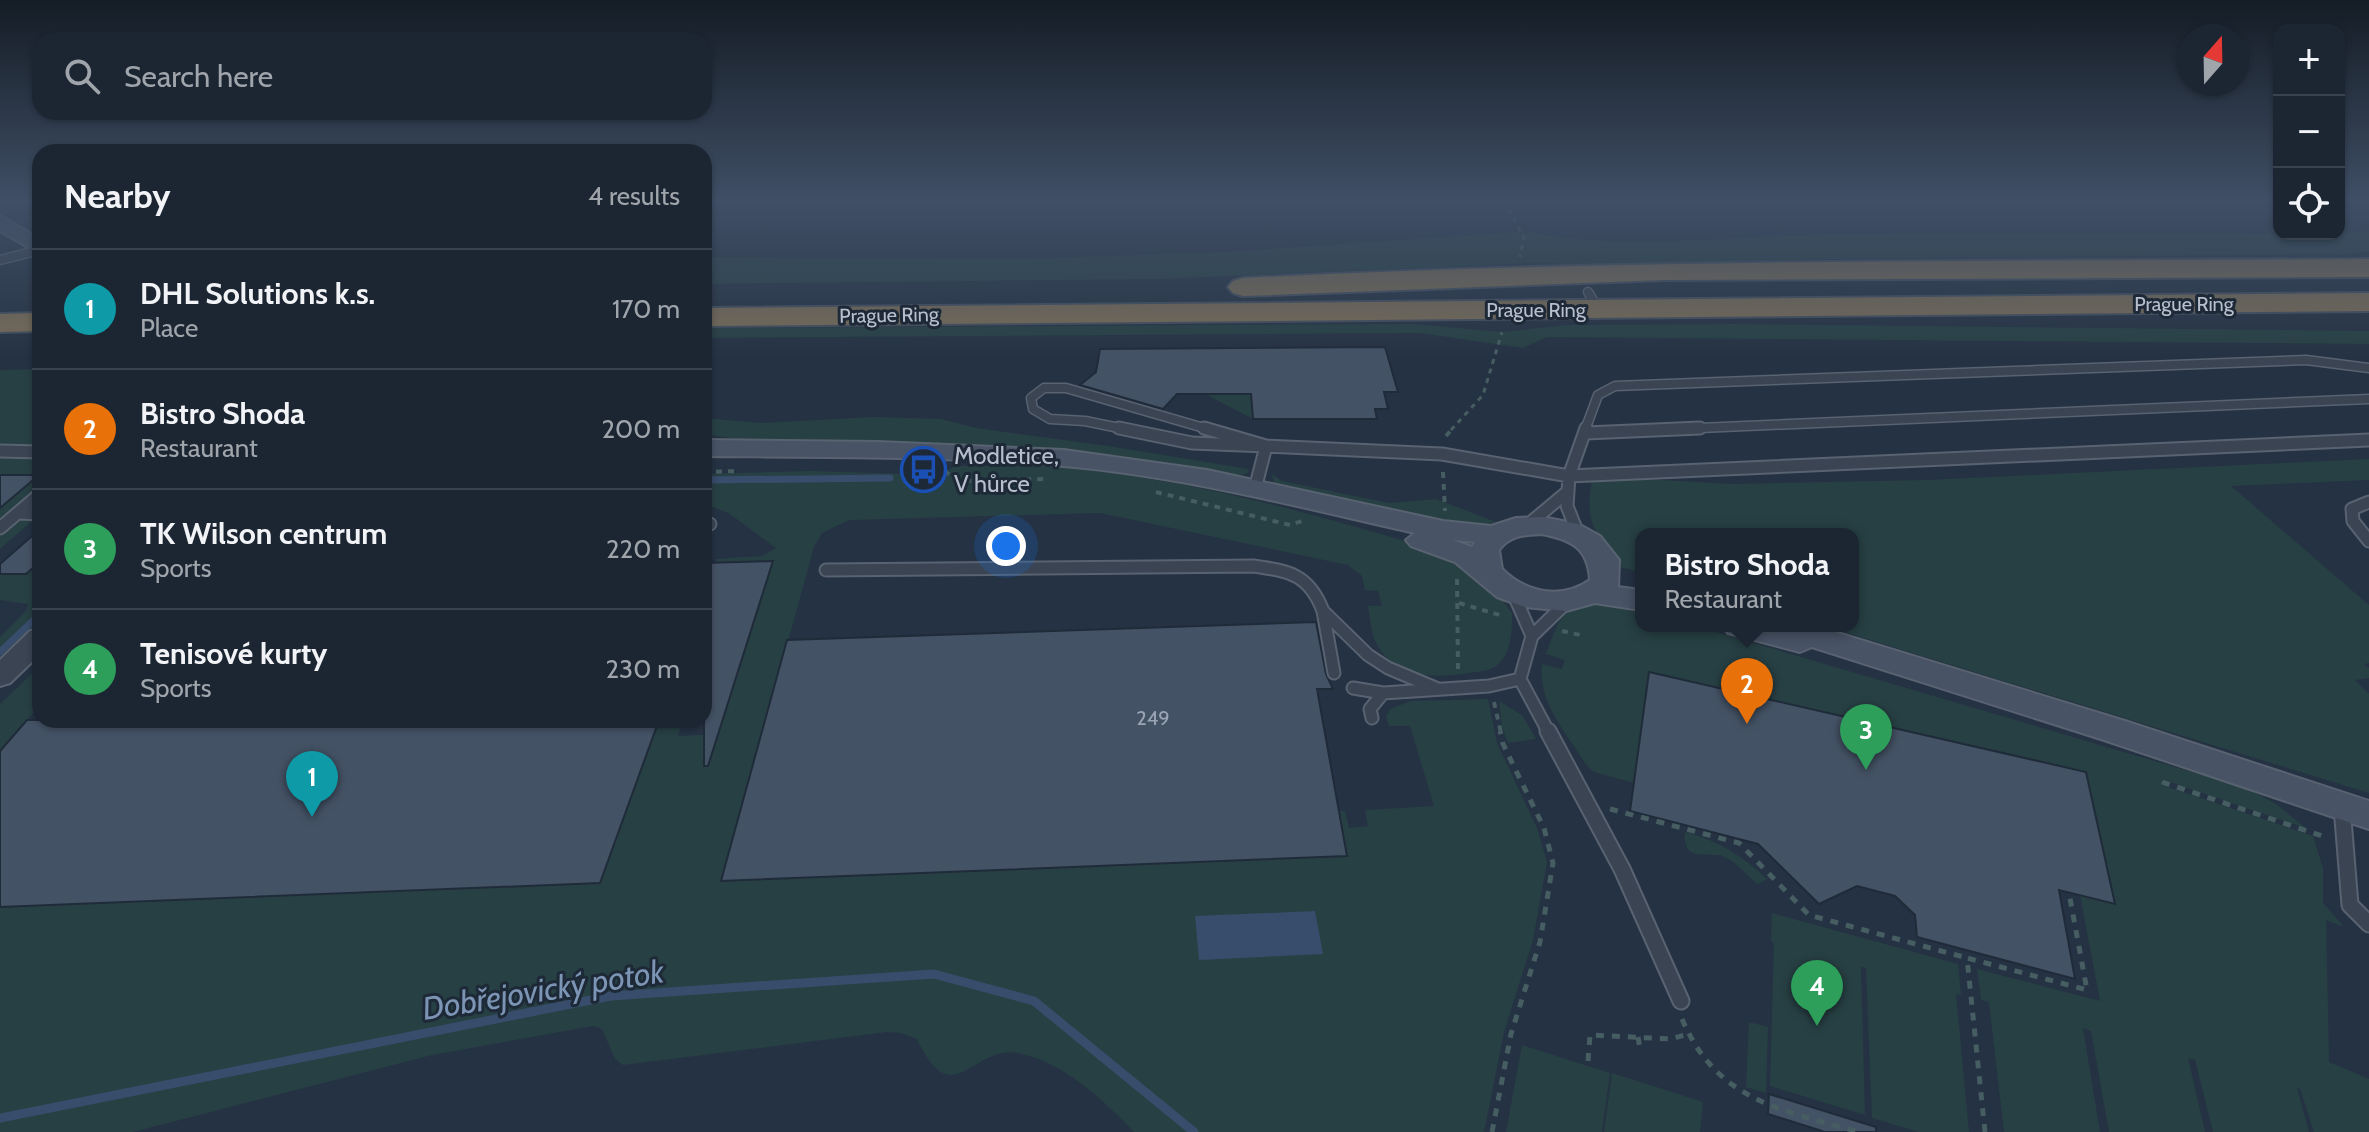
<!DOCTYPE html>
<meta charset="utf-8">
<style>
:root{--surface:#1c2632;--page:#29323e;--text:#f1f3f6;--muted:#a0a5ac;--line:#3a434d;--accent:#8cb6fd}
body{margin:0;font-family:Cabin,sans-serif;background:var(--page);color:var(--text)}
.controls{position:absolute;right:24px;top:24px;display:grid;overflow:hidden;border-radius:16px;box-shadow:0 2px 6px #0004}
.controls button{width:72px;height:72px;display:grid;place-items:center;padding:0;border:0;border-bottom:2px solid var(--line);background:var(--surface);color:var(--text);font:40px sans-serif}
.compass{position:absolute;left:2177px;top:24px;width:72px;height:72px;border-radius:50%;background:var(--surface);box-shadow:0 2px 6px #0004;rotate:20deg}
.you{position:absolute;left:1006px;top:546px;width:28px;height:28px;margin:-20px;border:6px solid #fff;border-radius:50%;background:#1a73e8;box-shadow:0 0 0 12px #1a73e833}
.badge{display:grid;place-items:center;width:52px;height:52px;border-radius:50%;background:var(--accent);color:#fff;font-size:26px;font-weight:700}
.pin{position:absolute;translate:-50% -66px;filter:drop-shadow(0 2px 4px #0008)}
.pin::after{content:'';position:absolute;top:42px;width:28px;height:24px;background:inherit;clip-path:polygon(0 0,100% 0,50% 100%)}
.popup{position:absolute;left:1635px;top:528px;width:224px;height:104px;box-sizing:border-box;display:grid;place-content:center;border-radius:16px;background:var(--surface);filter:drop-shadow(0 2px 6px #0005);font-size:26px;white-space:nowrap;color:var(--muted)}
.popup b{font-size:30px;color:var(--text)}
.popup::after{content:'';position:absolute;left:50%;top:100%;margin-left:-16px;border:16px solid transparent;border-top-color:var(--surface)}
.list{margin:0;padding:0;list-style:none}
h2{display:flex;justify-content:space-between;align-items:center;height:104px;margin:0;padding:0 32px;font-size:34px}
h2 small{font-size:26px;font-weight:400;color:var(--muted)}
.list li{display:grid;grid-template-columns:52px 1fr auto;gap:24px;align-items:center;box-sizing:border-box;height:120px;padding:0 32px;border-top:2px solid var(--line)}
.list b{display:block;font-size:30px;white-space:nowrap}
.list p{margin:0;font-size:26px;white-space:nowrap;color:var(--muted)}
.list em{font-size:26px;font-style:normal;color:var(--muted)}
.icon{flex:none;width:44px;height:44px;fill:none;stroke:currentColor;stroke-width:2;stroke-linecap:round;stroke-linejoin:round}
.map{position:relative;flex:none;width:2369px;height:1132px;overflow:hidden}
.search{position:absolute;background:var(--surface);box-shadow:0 2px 6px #0004;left:32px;top:32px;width:680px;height:88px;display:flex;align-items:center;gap:20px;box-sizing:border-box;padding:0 28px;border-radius:24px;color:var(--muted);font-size:30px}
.panel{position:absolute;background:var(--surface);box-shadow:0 2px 6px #0004;left:32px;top:144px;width:680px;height:584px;border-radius:24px}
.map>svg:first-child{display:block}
.green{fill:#274044}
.water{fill:#384d6b}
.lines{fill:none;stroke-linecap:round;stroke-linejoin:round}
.stream-far1{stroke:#384d6b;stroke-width:7}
.stream{stroke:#384d6b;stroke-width:9}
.building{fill:#445265;stroke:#202b3a;stroke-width:2}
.service-far2-casing{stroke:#586270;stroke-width:11}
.service-far1-casing{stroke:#586270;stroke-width:15}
.service-casing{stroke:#586270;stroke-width:19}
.tertiary-casing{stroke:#586270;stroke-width:4}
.secondary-casing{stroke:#586270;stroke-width:4}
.motorway-casing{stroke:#444f5d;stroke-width:4}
.path-far2{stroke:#465d61;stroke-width:3;stroke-dasharray:5 5;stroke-linecap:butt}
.path-far1{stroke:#465d61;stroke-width:4;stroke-dasharray:6 6;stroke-linecap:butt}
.path{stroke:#465d61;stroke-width:5;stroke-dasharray:8 8;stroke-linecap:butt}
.service-far2{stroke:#3a4453;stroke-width:8}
.service-far1{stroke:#3a4453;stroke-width:11}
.service{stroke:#3a4453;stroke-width:15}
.tertiary{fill:#3a4453;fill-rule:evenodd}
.secondary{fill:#485366;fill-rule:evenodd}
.motorway{fill:#796c56;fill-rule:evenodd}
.labels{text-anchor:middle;stroke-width:6;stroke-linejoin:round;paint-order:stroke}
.far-street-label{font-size:20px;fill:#b7bfcd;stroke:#1e2938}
.number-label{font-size:20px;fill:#9aa4b3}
.poi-label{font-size:24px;fill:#b7bfcd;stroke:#1e2938;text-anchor:start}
.near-water-label{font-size:32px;font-style:italic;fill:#7d95b5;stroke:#1e2938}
</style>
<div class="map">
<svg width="2369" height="1132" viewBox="0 0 2369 1132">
<rect width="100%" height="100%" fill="#253243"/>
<path class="green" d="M2369,231V252L2347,254L1824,259L1658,265L1531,263L1162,279L704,284V257L1013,259L1207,253L1527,232C1621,251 1721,237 1818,235C1991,232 2167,234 2339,234Z
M1412,324L1502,332L1567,325L1736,324L2369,331V344L1547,337L1523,348L1421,333L704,338V328Z
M40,369V514L0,549V370Z
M1205,394H1251L1253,419Z
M873,417L941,419L976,428L1108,446L1249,469L1248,473L1238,476L1064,450L738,439L704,434V418L760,423Z
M2369,459V480L2231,486L2369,605V663L2364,664L2369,668V678L2355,680L2369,694V793L1825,626H1853V534H1641V572L1620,567C1615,552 1606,546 1598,534C1586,517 1589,495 1593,476L1730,484L1928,480Z
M956,466C1005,466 1054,465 1103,472C1215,486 1324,517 1432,549C1464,559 1493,585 1512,613C1512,627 1512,648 1502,660C1494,671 1481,671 1469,673C1436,678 1400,679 1379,648C1371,637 1370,619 1368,606H1382L1378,591L1365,590L1362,576L1348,565L1100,513L849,520L822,533L814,547L722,881L1346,856L1339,811H1345L1349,828L1368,826L1365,810L1434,806L1410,726H1389L1386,717L1390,709L1411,701L1488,699L1497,743L1537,828L1547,862L1533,940L1504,1032L1484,1132H1134C1104,1101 1062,1060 1017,1053C973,1045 952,1115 917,1039L901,1033L887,1032L623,1065L615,1059L602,1029L593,1026L432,1055L133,1132H0V907L600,883L659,720H683L678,736L718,734L773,562L704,593L716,559L762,556L776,548L730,514L704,503V474L811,471L938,475Z
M1272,474L1282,481L1389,503L1436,499L1496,522L1472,528L1285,487L1274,483Z
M40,562V623L0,663V637L26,611L28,604L0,600V574H26Z
M1599,602L1641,610V626H1696L2246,788L2276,804L2306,828L2161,779L2165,786L2313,836L2323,868V903L2344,927L2326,920L2329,1062L2369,1079V1132H2314L2300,1089L2297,1088L2309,1132H2213L2195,1060L2188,1058L2205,1132H2109L2091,1031L2083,1028L2100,1132H2004L1989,1002L1981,1000L1977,969L2100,1001L2080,895L2115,903L2086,772L1649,672L1634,783L1594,772L1587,766C1568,735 1537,702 1542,664L1562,669L1565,660L1546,654C1561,617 1558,610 1599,602Z
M40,666V705L0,751V704Z
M1499,701L1523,716L1536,739L1508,743L1502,727Z
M1685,832C1717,840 1743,856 1767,879L1757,884C1747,875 1738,864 1727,858C1712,849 1682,866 1685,832Z
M1772,913L1958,964L1961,995L1956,994L1969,1132H1919L1872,1118L1866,968L1861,966L1865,1115L1770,1086L1774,943L1771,941Z
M1749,1022L1768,1027L1766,1093L1746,1087Z
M1522,1045L1610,1073L1602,1132H1506Z
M1612,1073L1703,1102L1700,1132H1604Z"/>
<path class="water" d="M1315,911L1323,954L1199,960L1195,916Z"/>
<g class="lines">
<path class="stream-far1" d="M704,480L890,478
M0,652L40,614"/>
<path class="stream" d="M0,1118L611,996L934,974L1034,1001L1194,1132"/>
</g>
<path class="building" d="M1385,347L1398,392H1384L1388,409H1375L1377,419H1253L1251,394H1177L1163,409L1080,385L1096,372L1100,349Z
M0,475H39L0,508Z
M40,529V562L26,574H0V564Z
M773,561L708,766H704V563Z
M1316,622L1326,674L1333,689H1317L1347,856L721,881L787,640Z
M1649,672L2086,772L2115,904L2059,890L2075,979L1917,937L1915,915L1895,896L1857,886L1819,904L1758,844L1630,811Z
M27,720H659L600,883L0,907V751Z
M1769,1094L1876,1127V1132H1825L1768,1114Z"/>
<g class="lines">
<defs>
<path id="service-far2" d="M0,260L40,250
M1588,292L1598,309
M1129,430L1085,421L1050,419L1033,409L1031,398L1044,388H1066L1211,430
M1585,430L1598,395L1615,386L2306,360L2369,368
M1654,430L2369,399"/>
<path id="service-far1" d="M1119,428L1192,443L1266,446
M1204,428L1266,446
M1586,428L1569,476L2369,440
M1586,433L1700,428
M1266,446L1442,454L1569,476L1567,506L1578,534
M0,451L40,452
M1255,489L1266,446
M2369,502L2352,509L2353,521L2369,541
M19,513L40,514
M1530,523L1566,493
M704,524H710
M0,528L40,494
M826,570L1253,566C1289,571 1309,574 1323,611
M1513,593L1532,636
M1334,673L1323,611L1368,655L1388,668L1438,689
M1353,688L1383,693
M1372,718L1370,709L1383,693L1489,686L1520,679
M1549,733L1520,679L1532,636L1568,601"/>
<path id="service" d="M1548,731L1622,869L1681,1001
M2342,807L2350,905L2369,924"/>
<path id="tertiary" d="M40,629V654L10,683L0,686V660L30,631Z"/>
<path id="secondary" d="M0,216L40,239V254L0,231Z
M704,440L878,442L1064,450L1207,470L1443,521L1491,526L1516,518L1542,517L1578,524L1600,536L1619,560L1618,587L1641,590V610L1595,603L1566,611L1525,607L1497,597L1455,562L1411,546L1406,540L1415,533C1299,507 1182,476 1063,466C944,456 823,457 704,456ZM1542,534C1571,540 1588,547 1590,580C1562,600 1526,593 1502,569L1499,550C1510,535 1524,535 1542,534ZM1452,540L1475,542L1472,547Z
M1723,626H1815L2125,721L2369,801V829L2101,739L1812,647L1800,652L1728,633Z"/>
<path id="motorway" d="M2369,259V277L1665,280L1243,296L1233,293L1228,287L1233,281L1243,278C1618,259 1993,261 2369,259Z
M2369,293V311L704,326V308Z
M40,313V331L0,332V314Z"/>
</defs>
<use href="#service-far2" class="service-far2-casing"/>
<use href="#service-far1" class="service-far1-casing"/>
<use href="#service" class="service-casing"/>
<use href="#tertiary" class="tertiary-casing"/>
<use href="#secondary" class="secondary-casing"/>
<use href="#motorway" class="motorway-casing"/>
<path class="path-far2" d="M1504,200L1524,238L1520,257
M1451,430L1483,395L1502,332"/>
<path class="path-far1" d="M1446,436L1453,428
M944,471L960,481L1044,479
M704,472L740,471
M1443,472L1445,511
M1156,492L1290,525L1302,521
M1457,579L1458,670
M1459,603L1503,616
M1562,631L1580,635
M1494,702L1501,733"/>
<path class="path" d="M2162,782L2325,837
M1610,809L1739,843L1809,915L1967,958
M1682,1019C1717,1101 1781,1110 1859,1132
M1638,1037L1640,1049
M1588,1061L1590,1035L1671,1039L1688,1034
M1492,1132L1511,1034L1540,942L1553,863L1544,828L1503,744L1500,731
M1985,1132L1967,958L2087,990L2069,893"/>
<use href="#service-far2" class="service-far2"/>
<use href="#service-far1" class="service-far1"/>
<use href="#service" class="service"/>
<use href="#tertiary" class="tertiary"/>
<use href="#secondary" class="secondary"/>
<use href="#motorway" class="motorway"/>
</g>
<linearGradient id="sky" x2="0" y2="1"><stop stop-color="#141c25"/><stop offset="0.56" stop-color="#404f66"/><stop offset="1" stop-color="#404f66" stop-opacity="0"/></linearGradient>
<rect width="2369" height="359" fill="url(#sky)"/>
<defs>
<symbol id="bus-ring" viewBox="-11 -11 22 22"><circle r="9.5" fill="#1e2938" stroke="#1a4fb4" stroke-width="1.5"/><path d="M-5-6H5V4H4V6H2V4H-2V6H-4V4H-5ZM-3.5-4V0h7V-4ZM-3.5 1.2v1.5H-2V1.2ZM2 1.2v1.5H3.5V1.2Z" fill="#1a4fb4"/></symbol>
</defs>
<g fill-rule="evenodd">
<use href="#bus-ring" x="898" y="444" width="51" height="51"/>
</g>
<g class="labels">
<g class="far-street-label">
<text x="2184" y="311">Prague Ring</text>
<text x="1536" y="317">Prague Ring</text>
<text transform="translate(889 315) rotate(-1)" y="7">Prague Ring</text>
</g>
<g class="number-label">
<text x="1153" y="725">249</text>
</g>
<g class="poi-label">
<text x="954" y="464">Modletice,<tspan x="954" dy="28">V hůrce</tspan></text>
</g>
<g class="near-water-label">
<text transform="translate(543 990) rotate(-9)" y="11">Dobřejovický potok</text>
</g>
</g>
</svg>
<div class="controls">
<button>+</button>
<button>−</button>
<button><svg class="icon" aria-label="locate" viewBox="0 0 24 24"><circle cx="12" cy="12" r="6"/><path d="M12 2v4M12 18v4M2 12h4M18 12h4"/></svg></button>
</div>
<svg class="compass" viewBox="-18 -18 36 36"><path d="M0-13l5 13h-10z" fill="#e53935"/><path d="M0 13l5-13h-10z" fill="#a0a5ac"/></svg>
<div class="you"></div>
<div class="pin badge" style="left:312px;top:817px;background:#0f9aa8">1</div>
<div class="pin badge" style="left:1747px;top:724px;background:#e8710a">2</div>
<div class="popup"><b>Bistro Shoda</b>Restaurant</div>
<div class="pin badge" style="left:1866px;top:770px;background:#2e9e5b">3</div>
<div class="pin badge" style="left:1817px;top:1026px;background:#2e9e5b">4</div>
<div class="search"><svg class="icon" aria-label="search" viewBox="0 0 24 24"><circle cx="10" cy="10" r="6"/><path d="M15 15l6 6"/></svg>Search here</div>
<section class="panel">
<h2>Nearby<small>4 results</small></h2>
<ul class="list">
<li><span class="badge" style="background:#0f9aa8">1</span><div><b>DHL Solutions k.s.</b><p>Place</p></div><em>170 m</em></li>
<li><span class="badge" style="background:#e8710a">2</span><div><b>Bistro Shoda</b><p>Restaurant</p></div><em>200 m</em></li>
<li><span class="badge" style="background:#2e9e5b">3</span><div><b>TK Wilson centrum</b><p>Sports</p></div><em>220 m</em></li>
<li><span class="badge" style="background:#2e9e5b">4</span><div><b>Tenisové kurty</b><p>Sports</p></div><em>230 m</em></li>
</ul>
</section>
</div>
